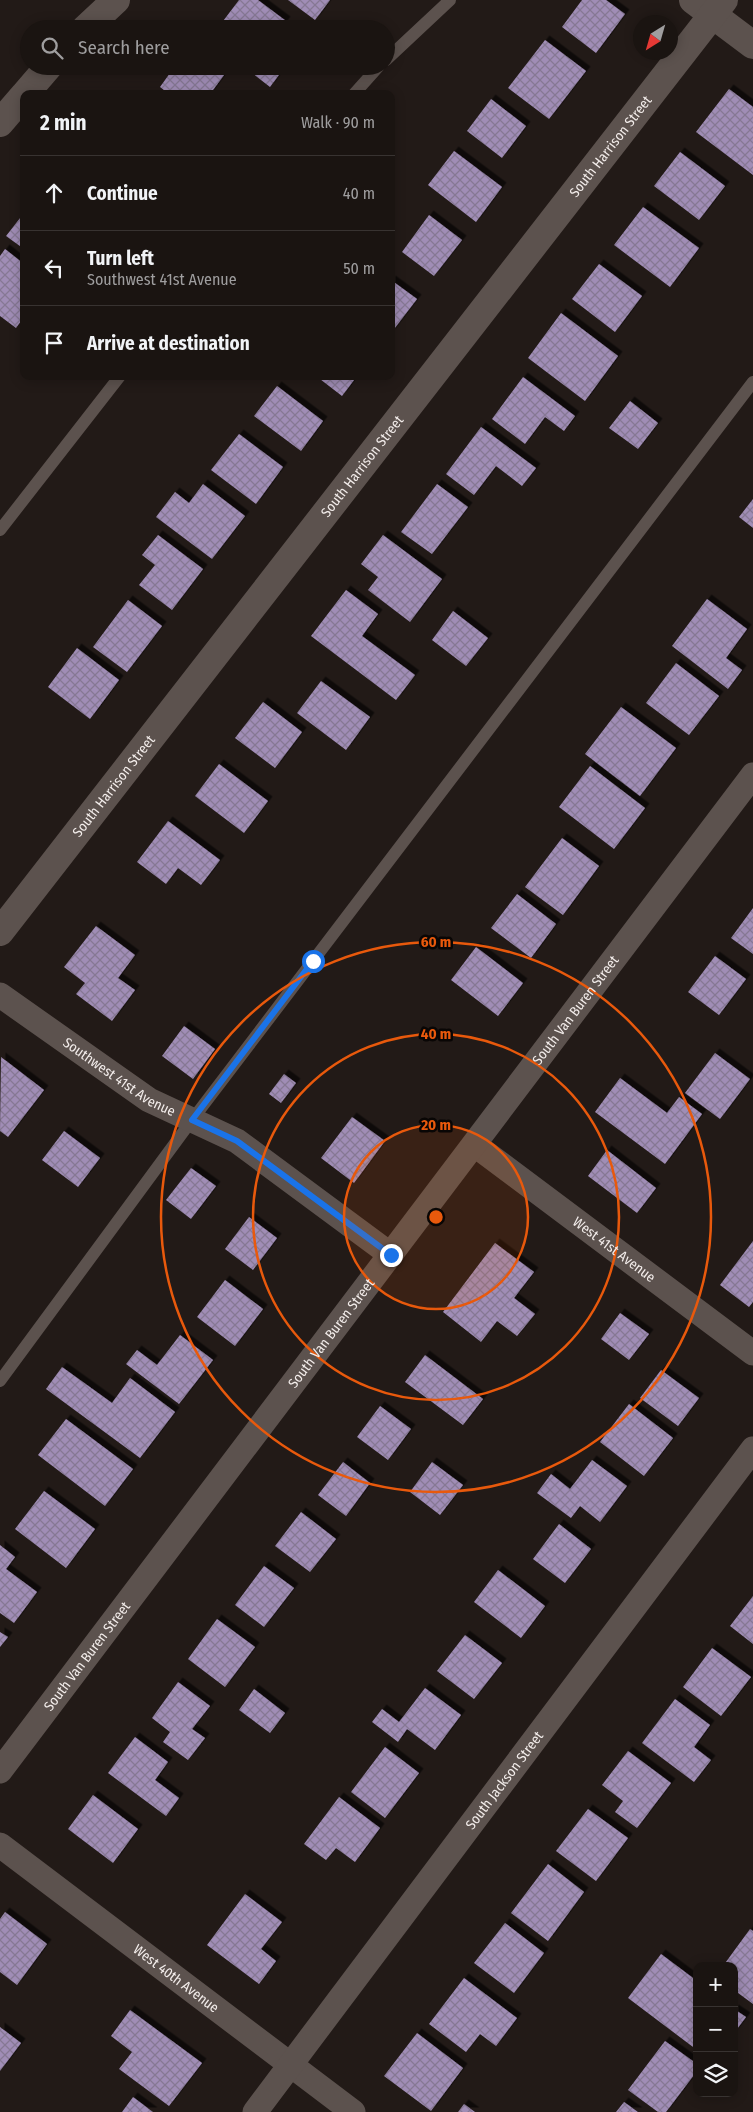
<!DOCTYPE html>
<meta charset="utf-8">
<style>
:root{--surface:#1a1411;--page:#231d1a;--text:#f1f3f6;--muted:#9f9e9f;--line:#383331}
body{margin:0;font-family:"Fira Sans Condensed",sans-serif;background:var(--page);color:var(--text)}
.controls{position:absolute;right:15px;bottom:15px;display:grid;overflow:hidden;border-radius:10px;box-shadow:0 2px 12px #0003}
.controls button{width:45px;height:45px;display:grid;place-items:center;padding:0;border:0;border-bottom:1px solid var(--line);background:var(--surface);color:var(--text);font:25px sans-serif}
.compass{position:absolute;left:633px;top:15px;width:45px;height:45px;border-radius:50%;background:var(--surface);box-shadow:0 2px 12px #0003;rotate:217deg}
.stop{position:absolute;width:15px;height:15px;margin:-11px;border:4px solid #1a73e8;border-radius:50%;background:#fff}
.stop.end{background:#1a73e8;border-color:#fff;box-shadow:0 1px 5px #0008}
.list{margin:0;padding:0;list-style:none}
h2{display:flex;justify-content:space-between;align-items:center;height:65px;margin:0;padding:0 20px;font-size:21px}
h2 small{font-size:16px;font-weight:400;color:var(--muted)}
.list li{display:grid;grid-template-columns:32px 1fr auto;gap:15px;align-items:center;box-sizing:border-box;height:75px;padding:0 20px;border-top:1px solid var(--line)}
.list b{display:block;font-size:19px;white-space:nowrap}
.list p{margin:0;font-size:16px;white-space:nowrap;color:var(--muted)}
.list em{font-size:16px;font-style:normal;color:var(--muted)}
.icon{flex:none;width:28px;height:28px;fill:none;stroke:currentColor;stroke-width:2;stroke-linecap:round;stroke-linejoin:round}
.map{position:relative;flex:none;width:753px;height:2112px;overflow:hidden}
.search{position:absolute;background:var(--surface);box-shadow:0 2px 12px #0003;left:20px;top:20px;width:375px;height:55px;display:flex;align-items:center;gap:12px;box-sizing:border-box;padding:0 18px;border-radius:28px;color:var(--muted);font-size:19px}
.panel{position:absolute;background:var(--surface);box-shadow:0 2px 12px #0003;left:20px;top:90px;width:375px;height:290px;border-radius:10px}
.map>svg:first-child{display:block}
.building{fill:url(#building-cross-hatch);filter:url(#shadow)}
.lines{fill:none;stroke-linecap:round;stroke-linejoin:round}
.service{stroke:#5c524e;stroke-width:12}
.minor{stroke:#5c524e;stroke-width:25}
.tertiary{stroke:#5c524e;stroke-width:28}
.secondary{stroke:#5c524e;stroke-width:28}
.route{stroke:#1a73e8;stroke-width:6}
.ring{fill:none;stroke:#e8590c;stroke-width:2.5}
.labels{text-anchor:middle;stroke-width:5;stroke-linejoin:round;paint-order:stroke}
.street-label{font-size:14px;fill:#f3edeb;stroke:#090605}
.centre{fill:#e8590c;stroke:#090605;stroke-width:2.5}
.ring-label{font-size:15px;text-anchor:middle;font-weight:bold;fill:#e8590c;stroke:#090605;stroke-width:5;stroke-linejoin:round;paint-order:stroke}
</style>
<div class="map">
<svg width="753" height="2112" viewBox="0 0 753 2112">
<defs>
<pattern id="building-cross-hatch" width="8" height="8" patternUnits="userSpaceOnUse" patternTransform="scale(1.25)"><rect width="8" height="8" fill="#a08db6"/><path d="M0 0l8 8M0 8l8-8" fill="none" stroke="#867894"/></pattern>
<filter id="shadow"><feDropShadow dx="4.5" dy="-4.5" stdDeviation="0" flood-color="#0009"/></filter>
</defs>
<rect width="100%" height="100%" fill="#221a17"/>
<path class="building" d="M239,0H258L286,21L280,29H217Z
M288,0H330L315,20Z
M582,0H606L625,14L596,53L562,27Z
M545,40L586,71L549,119L508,88Z
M175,66H229L230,67L210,94H169L160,87Z
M243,66H281L284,68L270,87Z
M729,89L753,107V175L696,132Z
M491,99L526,126L502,158L467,131Z
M454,151L502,187L476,222L428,185Z
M680,152L725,186L699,220L654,186Z
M643,207L699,248L670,287L614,245Z
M24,213V249L6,236Z
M429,215L462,240L434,276L402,252Z
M5,249L24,264V317L16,328L0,316V256Z
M599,264L642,296L615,332L572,299Z
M391,280L417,299L391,333Z
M561,313L618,356L585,401L528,358Z
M316,376H357L342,396Z
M523,377L575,416L564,431L545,417L525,444L492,419Z
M277,386L323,421L301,451L254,416Z
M630,401L658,423L638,449L609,428Z
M481,427L536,468L522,486L496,466L474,495L446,474Z
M239,434L283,467L256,504L211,470Z
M203,484L245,516L212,559L156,517L175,492L189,503Z
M437,484L468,507L432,554L401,532Z
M753,499V528L739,517Z
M158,535L203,569L172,610L139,585L155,565L142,555Z
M383,535L442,579L410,622L368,590L378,577L361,564Z
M346,590L378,614L362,636L415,675L396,700L311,636Z
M707,599L747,629L726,658L742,670L728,689L672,646Z
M128,600L162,626L127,672L93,647Z
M453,611L488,638L466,666L432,640Z
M77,648L119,680L90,719L48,687Z
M676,663L719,696L689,735L646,703Z
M321,681L370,717L346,750L297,713Z
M263,702L302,732L275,768L235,738Z
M621,707L676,748L640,796L585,754Z
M219,764L268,801L244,833L195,796Z
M590,766L645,808L614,849L559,807Z
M168,821L220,860L201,885L178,868L166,884L137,862Z
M562,838L599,866L563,915L525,887Z
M517,894L556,924L531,958L491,928Z
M753,908V954L731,938Z
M96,926L135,955L118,978L135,990L112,1021L76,994L85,983L64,967Z
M476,947L523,983L498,1016L451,980Z
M715,956L746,979L719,1015L688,992Z
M184,1026L215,1049L193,1079L162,1056Z
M715,1053L750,1079L720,1119L685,1093Z
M1,1057L44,1090L8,1137L0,1131Z
M284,1074L296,1083L281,1103L269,1094Z
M620,1078L667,1113L679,1097L702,1114L665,1164L595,1112Z
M352,1117L385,1141L354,1183L321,1158Z
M64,1131L100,1158L78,1187L42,1160Z
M607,1150L656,1188L637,1213L588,1176Z
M191,1168L216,1186L191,1219L166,1200Z
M249,1217L277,1238L253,1270L225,1249Z
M753,1241V1302L749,1307L720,1285Z
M495,1243L534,1272L514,1298L535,1314L517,1336L497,1321L481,1342L443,1312Z
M225,1280L263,1309L235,1346L197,1317Z
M620,1313L649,1334L629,1360L601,1339Z
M180,1335L213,1360L179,1404L126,1364L137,1350L157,1365Z
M425,1355L483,1399L463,1425L405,1382Z
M62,1367L112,1403L130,1378L175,1412L140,1458L46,1389Z
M661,1370L699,1398L678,1426L640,1398Z
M629,1404L673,1438L644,1476L600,1442Z
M380,1406L411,1429L388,1460L357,1437Z
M66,1419L133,1469L105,1506L38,1455Z
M592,1460L627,1486L600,1522L580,1506L571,1518L537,1493L551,1474L570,1489Z
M343,1462L370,1483L346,1516L318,1495Z
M432,1462L463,1485L440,1515L410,1492Z
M44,1491L95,1529L66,1568L15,1529Z
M301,1512L336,1539L310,1572L275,1546Z
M559,1524L591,1549L565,1583L533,1559Z
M0,1545L15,1557L6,1569L37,1592L14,1623L0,1613Z
M264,1566L294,1588L264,1627L235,1605Z
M498,1570L545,1606L521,1638L474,1602Z
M753,1596V1644L730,1626Z
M217,1619L255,1647L225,1687L188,1659Z
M0,1632L8,1637L0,1647Z
M465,1635L502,1663L474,1699L437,1671Z
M712,1648L751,1677L721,1716L683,1687Z
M178,1682L210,1706L192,1729L205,1738L188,1760L163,1742L170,1732L152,1718Z
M425,1688L461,1715L435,1750L407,1729L398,1742L372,1722L382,1709L399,1722Z
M254,1689L285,1713L270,1733L239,1710Z
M675,1699L710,1725L694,1747L711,1760L694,1782L642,1743Z
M135,1737L168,1762L155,1780L179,1798L166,1816L108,1773Z
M385,1747L419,1773L385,1818L351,1792Z
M628,1751L671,1783L637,1828L615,1812L623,1801L602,1785Z
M93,1795L138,1829L113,1863L68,1829Z
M339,1797L380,1828L355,1862L336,1848L326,1860L304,1844Z
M588,1809L628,1838L596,1881L556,1851Z
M548,1864L584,1892L548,1941L511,1913Z
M245,1894L282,1922L261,1949L276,1961L259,1984L207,1945Z
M5,1912L47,1944L17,1985L0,1972V1919Z
M505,1923L544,1953L514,1993L474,1963Z
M750,1929L753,1931V2004L734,1990V1966H723Z
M661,1954L697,1981V2050L628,1998Z
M464,1978L517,2018L496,2046L480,2034L466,2052L429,2024Z
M734,2009L746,2017L734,2033Z
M130,2010L202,2063L169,2106L119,2069L132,2052L111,2036Z
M0,2027L21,2043L0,2071Z
M417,2033L463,2068L431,2111L384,2076Z
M665,2041L697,2064V2071L666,2112H658L628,2090Z
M133,2097L153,2112H122Z
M624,2102L638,2112H616Z
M464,2104L475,2112H458Z"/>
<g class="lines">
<path class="service" d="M386,60L450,0
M354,94L379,66
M0,530L120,376
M0,1381L192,1120L753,382"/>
<g class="minor">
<path id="s1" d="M0,995L149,1100L237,1141L391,1255"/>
<path id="s2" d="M475,1145L753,1353"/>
<path id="s3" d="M0,1771L753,775"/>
<path id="s4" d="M0,1845L353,2112"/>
<path id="s5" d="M255,2112L753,1449"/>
</g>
<g class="tertiary">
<path d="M693,0L753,45"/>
<path id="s6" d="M0,932L724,0"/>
</g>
<path class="secondary" d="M85,29L116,0
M25,94L49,66
M0,123L24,95"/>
</g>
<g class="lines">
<path class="route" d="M313,961L192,1120L237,1141L391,1255"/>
</g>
<circle cx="436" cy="1217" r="92" fill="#e8590c" fill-opacity=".12"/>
<g class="ring">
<circle cx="436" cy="1217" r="92"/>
<circle cx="436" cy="1217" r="183"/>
<circle cx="436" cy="1217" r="275"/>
</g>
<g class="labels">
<g class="street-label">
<text dy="5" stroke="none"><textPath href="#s6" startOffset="995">South Harrison Street</textPath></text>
<text dy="5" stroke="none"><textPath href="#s6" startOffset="590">South Harrison Street</textPath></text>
<text dy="5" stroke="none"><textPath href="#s6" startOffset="185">South Harrison Street</textPath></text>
<text dy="5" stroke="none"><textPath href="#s3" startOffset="954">South Van Buren Street</textPath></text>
<text dy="5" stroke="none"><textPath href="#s1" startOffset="145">Southwest 41st Avenue</textPath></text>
<text dy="5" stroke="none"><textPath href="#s2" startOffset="174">West 41st Avenue</textPath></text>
<text dy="5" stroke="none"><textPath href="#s3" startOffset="549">South Van Buren Street</textPath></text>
<text dy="5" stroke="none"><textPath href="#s3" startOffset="144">South Van Buren Street</textPath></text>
<text dy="5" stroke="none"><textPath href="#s5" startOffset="415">South Jackson Street</textPath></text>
<text dy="5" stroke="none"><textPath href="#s4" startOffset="221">West 40th Avenue</textPath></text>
</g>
</g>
<circle cx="436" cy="1217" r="8" class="centre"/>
<g class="ring-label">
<text x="436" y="947">60 m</text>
<text x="436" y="1039">40 m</text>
<text x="436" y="1130">20 m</text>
</g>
</svg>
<div class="controls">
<button>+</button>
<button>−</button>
<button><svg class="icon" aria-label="layers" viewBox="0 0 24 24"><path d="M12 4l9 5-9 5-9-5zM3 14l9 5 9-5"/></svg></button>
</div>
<svg class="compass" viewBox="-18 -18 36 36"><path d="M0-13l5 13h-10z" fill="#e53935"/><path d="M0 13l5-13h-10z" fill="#9f9e9f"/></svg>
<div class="stop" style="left:313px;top:961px"></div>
<div class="stop end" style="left:391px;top:1255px"></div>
<div class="search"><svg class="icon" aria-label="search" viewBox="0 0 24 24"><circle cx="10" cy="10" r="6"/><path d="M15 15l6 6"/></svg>Search here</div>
<section class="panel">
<h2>2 min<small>Walk · 90 m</small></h2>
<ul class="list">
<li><svg class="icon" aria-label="ahead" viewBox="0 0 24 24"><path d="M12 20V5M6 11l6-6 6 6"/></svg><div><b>Continue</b></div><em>40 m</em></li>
<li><svg class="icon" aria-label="left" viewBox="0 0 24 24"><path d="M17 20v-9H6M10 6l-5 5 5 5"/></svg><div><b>Turn left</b><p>Southwest 41st Avenue</p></div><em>50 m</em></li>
<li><svg class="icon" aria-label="arrive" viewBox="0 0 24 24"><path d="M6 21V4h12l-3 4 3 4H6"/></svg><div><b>Arrive at destination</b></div></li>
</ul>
</section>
</div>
